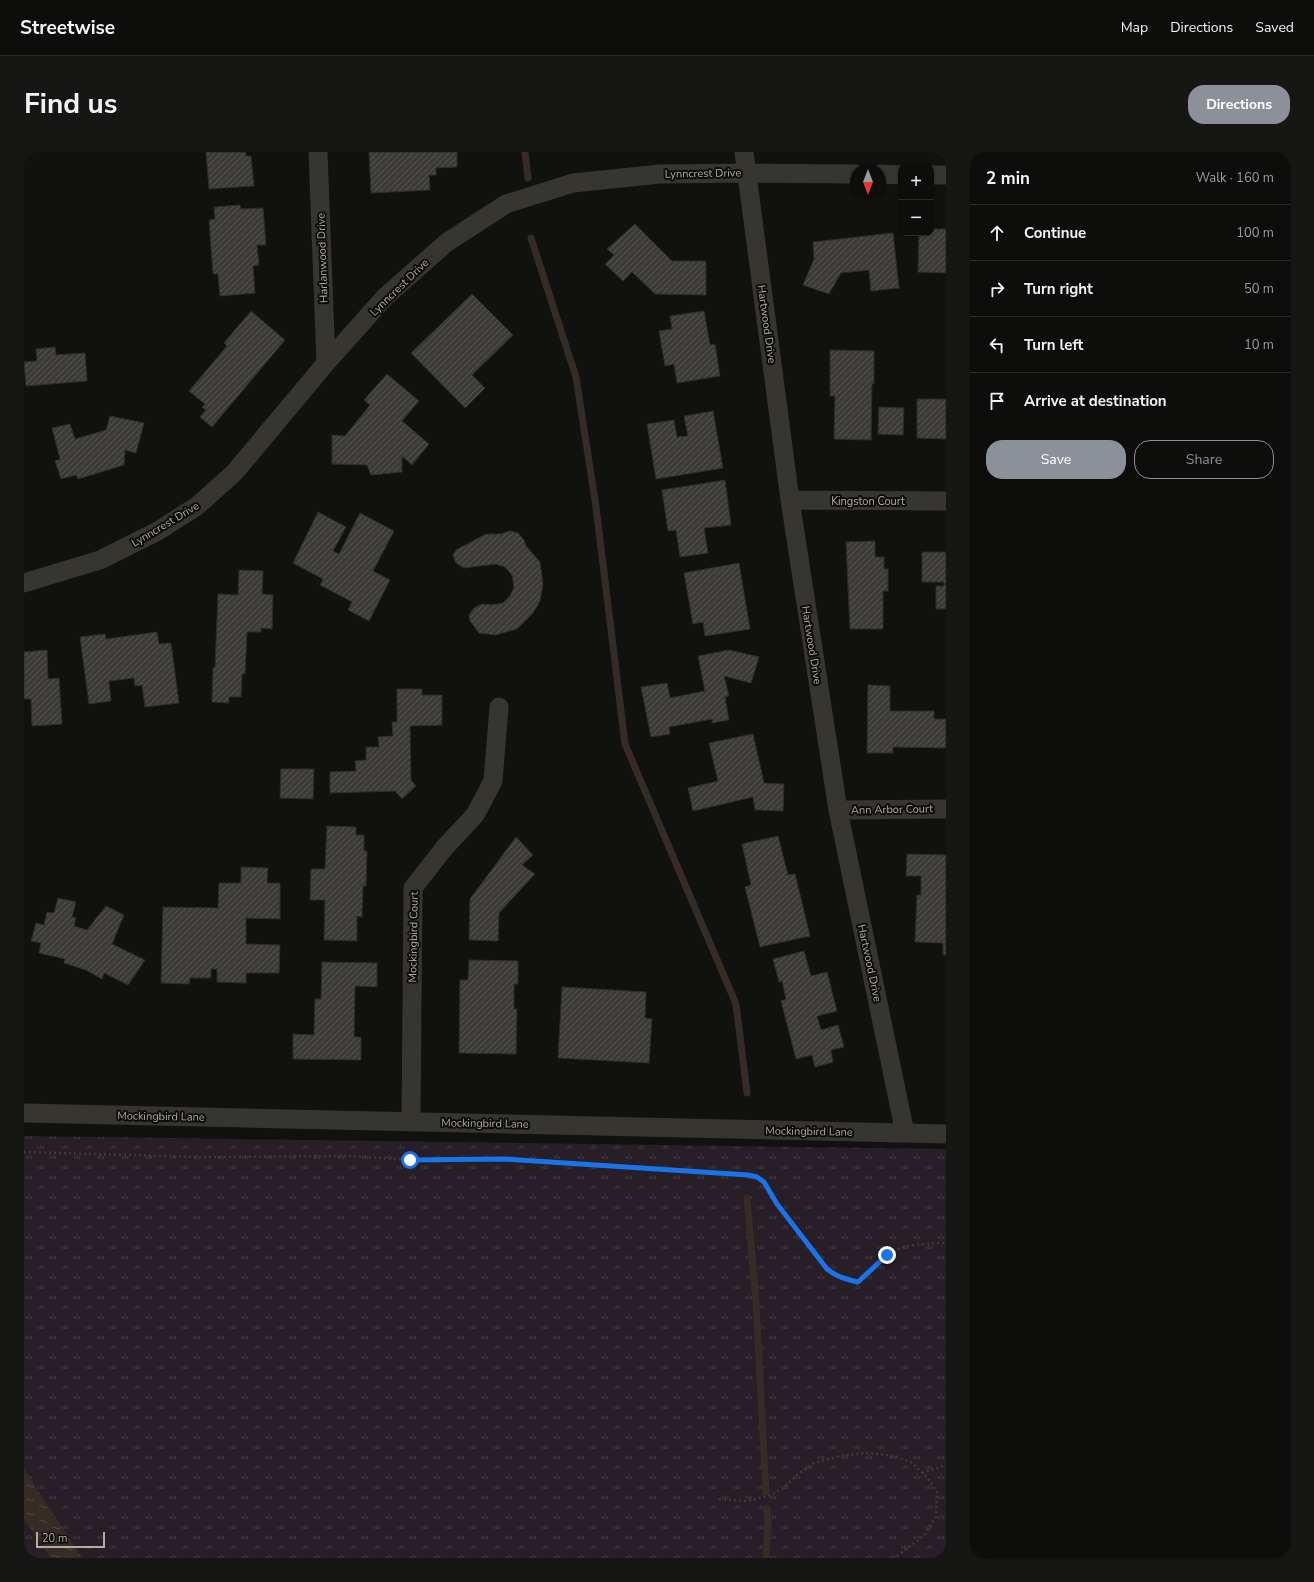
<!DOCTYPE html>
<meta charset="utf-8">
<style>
:root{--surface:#0d0d0c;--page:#161615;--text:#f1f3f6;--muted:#9a9c9d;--line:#2d2d2d;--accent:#8c9099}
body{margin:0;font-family:"Nunito Sans",sans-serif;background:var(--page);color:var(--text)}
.controls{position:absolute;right:12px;top:12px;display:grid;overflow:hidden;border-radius:8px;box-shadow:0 1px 3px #0004}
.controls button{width:36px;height:36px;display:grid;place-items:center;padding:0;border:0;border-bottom:1px solid var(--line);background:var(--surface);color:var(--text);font:20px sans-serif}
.compass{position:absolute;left:826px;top:12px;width:36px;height:36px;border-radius:50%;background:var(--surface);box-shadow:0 1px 3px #0004;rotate:180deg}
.scale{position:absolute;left:12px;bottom:10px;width:69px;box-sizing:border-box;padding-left:4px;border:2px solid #b4ac9f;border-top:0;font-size:11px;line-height:14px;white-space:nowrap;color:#b4ac9f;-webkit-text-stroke:3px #0c0c0b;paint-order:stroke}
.stop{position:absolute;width:12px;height:12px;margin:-9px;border:3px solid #1a73e8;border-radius:50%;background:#fff}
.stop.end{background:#1a73e8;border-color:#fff;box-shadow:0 1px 4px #0008}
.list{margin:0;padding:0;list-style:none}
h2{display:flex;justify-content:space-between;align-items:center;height:52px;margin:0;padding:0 16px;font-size:17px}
h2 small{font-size:13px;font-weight:400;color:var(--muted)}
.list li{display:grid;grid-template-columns:26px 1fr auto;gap:12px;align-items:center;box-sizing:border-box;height:56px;padding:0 16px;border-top:1px solid var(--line)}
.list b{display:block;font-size:15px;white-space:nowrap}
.list em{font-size:13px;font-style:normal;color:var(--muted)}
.actions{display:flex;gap:8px;padding:12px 16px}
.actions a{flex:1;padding:9px 0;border:1px solid var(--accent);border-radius:16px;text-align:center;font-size:14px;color:var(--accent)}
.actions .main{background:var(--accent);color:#fff}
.icon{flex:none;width:22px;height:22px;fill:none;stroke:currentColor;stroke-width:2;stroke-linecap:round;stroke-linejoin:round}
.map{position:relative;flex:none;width:922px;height:1406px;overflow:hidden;border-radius:16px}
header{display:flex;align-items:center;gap:24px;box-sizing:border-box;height:56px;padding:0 20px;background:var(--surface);border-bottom:1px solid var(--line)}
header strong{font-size:19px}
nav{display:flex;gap:22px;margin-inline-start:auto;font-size:14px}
.intro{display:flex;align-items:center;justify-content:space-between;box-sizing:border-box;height:96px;padding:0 24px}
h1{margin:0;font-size:28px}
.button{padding:10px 18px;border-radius:16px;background:var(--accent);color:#fff;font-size:14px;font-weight:700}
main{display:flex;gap:24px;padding:0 24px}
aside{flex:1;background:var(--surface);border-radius:16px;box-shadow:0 1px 3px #0004}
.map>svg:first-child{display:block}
.grass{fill:url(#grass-tufts)}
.water{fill:url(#water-ripples)}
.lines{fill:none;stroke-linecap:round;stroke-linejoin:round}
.stream{stroke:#362c25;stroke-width:7}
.building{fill:url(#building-hatch);stroke:#2e2d2a}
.path{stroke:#3e3b36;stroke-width:2.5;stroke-dasharray:2 3;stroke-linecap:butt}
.street{stroke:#373530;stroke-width:19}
.route{stroke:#1a73e8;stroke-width:5}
.labels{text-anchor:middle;stroke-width:4;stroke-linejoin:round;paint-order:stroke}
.street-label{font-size:11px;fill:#b4ac9f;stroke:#0c0c0b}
</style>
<header>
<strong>Streetwise</strong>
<nav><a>Map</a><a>Directions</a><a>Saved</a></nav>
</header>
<div class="intro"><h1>Find us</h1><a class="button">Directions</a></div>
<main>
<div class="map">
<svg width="922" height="1406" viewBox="0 0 922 1406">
<defs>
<pattern id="grass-tufts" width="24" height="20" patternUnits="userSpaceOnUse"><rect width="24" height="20" fill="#271e27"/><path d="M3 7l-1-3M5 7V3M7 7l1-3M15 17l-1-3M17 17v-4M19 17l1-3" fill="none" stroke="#443c43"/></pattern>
<pattern id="water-ripples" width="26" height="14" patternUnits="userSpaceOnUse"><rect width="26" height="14" fill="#362c25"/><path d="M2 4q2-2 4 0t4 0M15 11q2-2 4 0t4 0" fill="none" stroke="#514841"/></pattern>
<pattern id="building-hatch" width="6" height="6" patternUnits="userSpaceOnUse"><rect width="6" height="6" fill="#3d3b37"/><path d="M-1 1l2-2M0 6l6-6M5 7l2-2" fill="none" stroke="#575551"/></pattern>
</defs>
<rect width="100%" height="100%" fill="#111110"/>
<path class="grass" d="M0,984L922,997V1406H0Z"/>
<path class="water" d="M0,1317L58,1406H27L0,1367Z"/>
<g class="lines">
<path class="stream" d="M501,0L504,26
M507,86L552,225L572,355L601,592L712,852L723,941
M723,1046L732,1150L742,1340
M742,1406L744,1369L743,1357"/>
</g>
<path class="building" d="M182,0H221L222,4H227L230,34L185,37Z
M345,0H433V15L412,16V23H405L406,38L347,41Z
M216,53L217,57L239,56L242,93H233L235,113L229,114L231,141L196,144L194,122H189L185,68L191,67L190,55Z
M611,72L648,109H682V143L631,142L608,120L599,129L581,112L590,103L583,97Z
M907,77H922V121L894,120L895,81H907Z
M869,81L875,136L847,139L845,118L817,121L805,142L779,133L790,107L789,90Z
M448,142L489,183L448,223L461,236L441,256L387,201Z
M227,159L261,188L188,275L176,265L182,258L178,255L181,252L165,239L203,194L200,191Z
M680,159L686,193L691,192L696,224L653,231L650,212L641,214L635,179L648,177L646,164Z
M31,195L32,203L61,201L63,229L2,234L0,210L13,209L12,197Z
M806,198L850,199V232L848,231L847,288L810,287L811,244H806Z
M363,222L395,249L378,269L405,292L388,313L378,304V320L347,323L343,313L308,312V283L321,284L346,253L340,248Z
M893,247H922V287L893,286Z
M855,255L880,256L879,283L854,282Z
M689,259L699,316L632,327L623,272L650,268L653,285L664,284L660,264Z
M86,264L120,271L112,301L101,298L100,313L54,327L52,323L37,327L31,309L36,307L28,276L46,272L51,287L82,278Z
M701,328L707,373L680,376L684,401L656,405L652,378L644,379L638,338Z
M294,360L322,375L309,399L315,402L336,361L370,379L349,419L366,428L345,469L324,458L328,450L296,433L299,427L269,411Z
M486,379L494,381L500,388L502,394L516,410L519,432L516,449L509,461L493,477L471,483L455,481L446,469L445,463L450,456L458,452L468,453L479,451L486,444L490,435L488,423L481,415L472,412L440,416L432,411L429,403L432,398L462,382H477Z
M851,389V405H860V417H864V439H859V477H826L822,390Z
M898,400H922V457H912V434H920V430H898Z
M715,411L726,477L681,484L679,470L669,472L660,421Z
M215,418L239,419L238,442L249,443L248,477L237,476V480H223L221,522H218L217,545H205V551L188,550L189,516H191L194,442L214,443Z
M133,480L135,492L147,491L155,551L121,555L118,533L111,534L110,526L85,529L87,549L65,552L56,485L81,482L82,487Z
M23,498L24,527L35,526L38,572L8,574L7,547H0V500Z
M705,498L735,505L727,531L700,524L705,544L701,545L705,568L688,571V567L645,575L646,582L627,585L617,535L643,531L646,546L681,539L674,504Z
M844,533L866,534V559H910V567H922V596L869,595V601H843Z
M373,537H398V543H418V573L386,574L387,628L392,634L378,647L371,639L306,641V620L332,619L331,609L342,608V595H355L354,585L369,584L368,570H373Z
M729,582L740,631L760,632L759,659L731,658L729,645L669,659L664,636L694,629L685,591Z
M257,617H290L289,647L256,646Z
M303,674L332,675V683H340V699H343L342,734H339L338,765L333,764V789L300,788L301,748H286L287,717H301Z
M754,684L764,723L771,722L786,784L736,795L721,735L727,733L718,692Z
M492,685L509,703L498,713L511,722L475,761L474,789L445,788L446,747Z
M883,702L922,703V803H919V791L891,790L893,743H897V724H882Z
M217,715L244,716L243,731H256V767L222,766V792L256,793L255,821H222V831L193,830V817H187V826H166L165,832L137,831L139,755L194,756L195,731H217Z
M34,746L52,750L48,765L52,766L50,774L63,778L82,754L100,763L88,792L121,808L104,833L80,821L78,827L62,818L40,811L41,807L15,801L17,791L7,789L12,771L20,773L23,760L30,761Z
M780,799L787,824L803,820L813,859L793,864L797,878L814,873L820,895L807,898L809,910L791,915L788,903L772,907L757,849L762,847L758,829L755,830L749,807Z
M445,808L494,809V832H490V857H493L492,902L435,901L436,828H444Z
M298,810L353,811V835L331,834L330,885H337V908L269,907V882L290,883L291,847H297Z
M538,835L622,840L621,866L628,867L625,911L534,906Z"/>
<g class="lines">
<path class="path" d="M0,1000L173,1005L328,1004L386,1008L480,1007L724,1023L733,1025L740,1030L753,1052L803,1117C813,1125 821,1127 834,1129C844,1121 853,1110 864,1102C881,1091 903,1092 922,1091
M898,1321L922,1313
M695,1347L723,1349L744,1344L758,1337L773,1323L790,1311L816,1304L842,1301L870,1304L888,1311L903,1325L913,1340L912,1365L900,1384L870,1406"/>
<path class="street" d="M294,0L302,211
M720,0L766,348L814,658L881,981
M856,22L877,23
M907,23H922
M766,348L922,349
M0,431L76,408L134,379L173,354L210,321L302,211L361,145L422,91L482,52L549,31L636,22L722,21L832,22
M814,658L922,657
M0,961L922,982
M387,970L389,736L421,695L451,663L469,629L475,555"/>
</g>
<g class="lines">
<path class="route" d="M386,1008L480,1007L724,1023L733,1025L740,1030L753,1052L803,1117C813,1125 821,1127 834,1130L863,1103"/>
</g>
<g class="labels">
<g class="street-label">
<text transform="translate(679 21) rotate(-1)" y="4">Lynncrest Drive</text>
<text transform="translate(298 106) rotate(-92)" y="4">Harlanwood Drive</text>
<text transform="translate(375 135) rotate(-44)" y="4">Lynncrest Drive</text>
<text transform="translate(743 172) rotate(82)" y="4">Hartwood Drive</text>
<text x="844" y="353">Kingston Court</text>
<text transform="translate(141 372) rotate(-31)" y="4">Lynncrest Drive</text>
<text transform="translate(788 493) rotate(81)" y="4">Hartwood Drive</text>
<text transform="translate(868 657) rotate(-1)" y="4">Ann Arbor Court</text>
<text transform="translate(389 785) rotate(-89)" y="4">Mockingbird Court</text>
<text transform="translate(846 811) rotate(78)" y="4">Hartwood Drive</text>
<text transform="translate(137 964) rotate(1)" y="4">Mockingbird Lane</text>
<text transform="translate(461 971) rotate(1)" y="4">Mockingbird Lane</text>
<text transform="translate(785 979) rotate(1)" y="4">Mockingbird Lane</text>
</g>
</g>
</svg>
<div class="controls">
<button>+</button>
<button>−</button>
</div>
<svg class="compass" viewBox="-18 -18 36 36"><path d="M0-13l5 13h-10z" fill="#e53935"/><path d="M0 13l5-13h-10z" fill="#9a9c9d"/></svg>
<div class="scale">20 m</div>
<div class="stop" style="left:386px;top:1008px"></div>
<div class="stop end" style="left:863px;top:1103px"></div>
</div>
<aside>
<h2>2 min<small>Walk · 160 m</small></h2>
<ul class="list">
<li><svg class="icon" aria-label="ahead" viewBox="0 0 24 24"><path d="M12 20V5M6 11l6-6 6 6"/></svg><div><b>Continue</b></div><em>100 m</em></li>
<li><svg class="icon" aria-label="right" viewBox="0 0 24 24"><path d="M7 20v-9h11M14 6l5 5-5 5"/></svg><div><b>Turn right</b></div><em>50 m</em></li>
<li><svg class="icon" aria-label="left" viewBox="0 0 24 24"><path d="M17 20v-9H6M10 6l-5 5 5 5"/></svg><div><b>Turn left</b></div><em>10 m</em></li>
<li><svg class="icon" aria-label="arrive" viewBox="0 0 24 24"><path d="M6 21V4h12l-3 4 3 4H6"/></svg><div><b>Arrive at destination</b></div></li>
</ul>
<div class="actions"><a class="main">Save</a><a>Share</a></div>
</aside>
</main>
